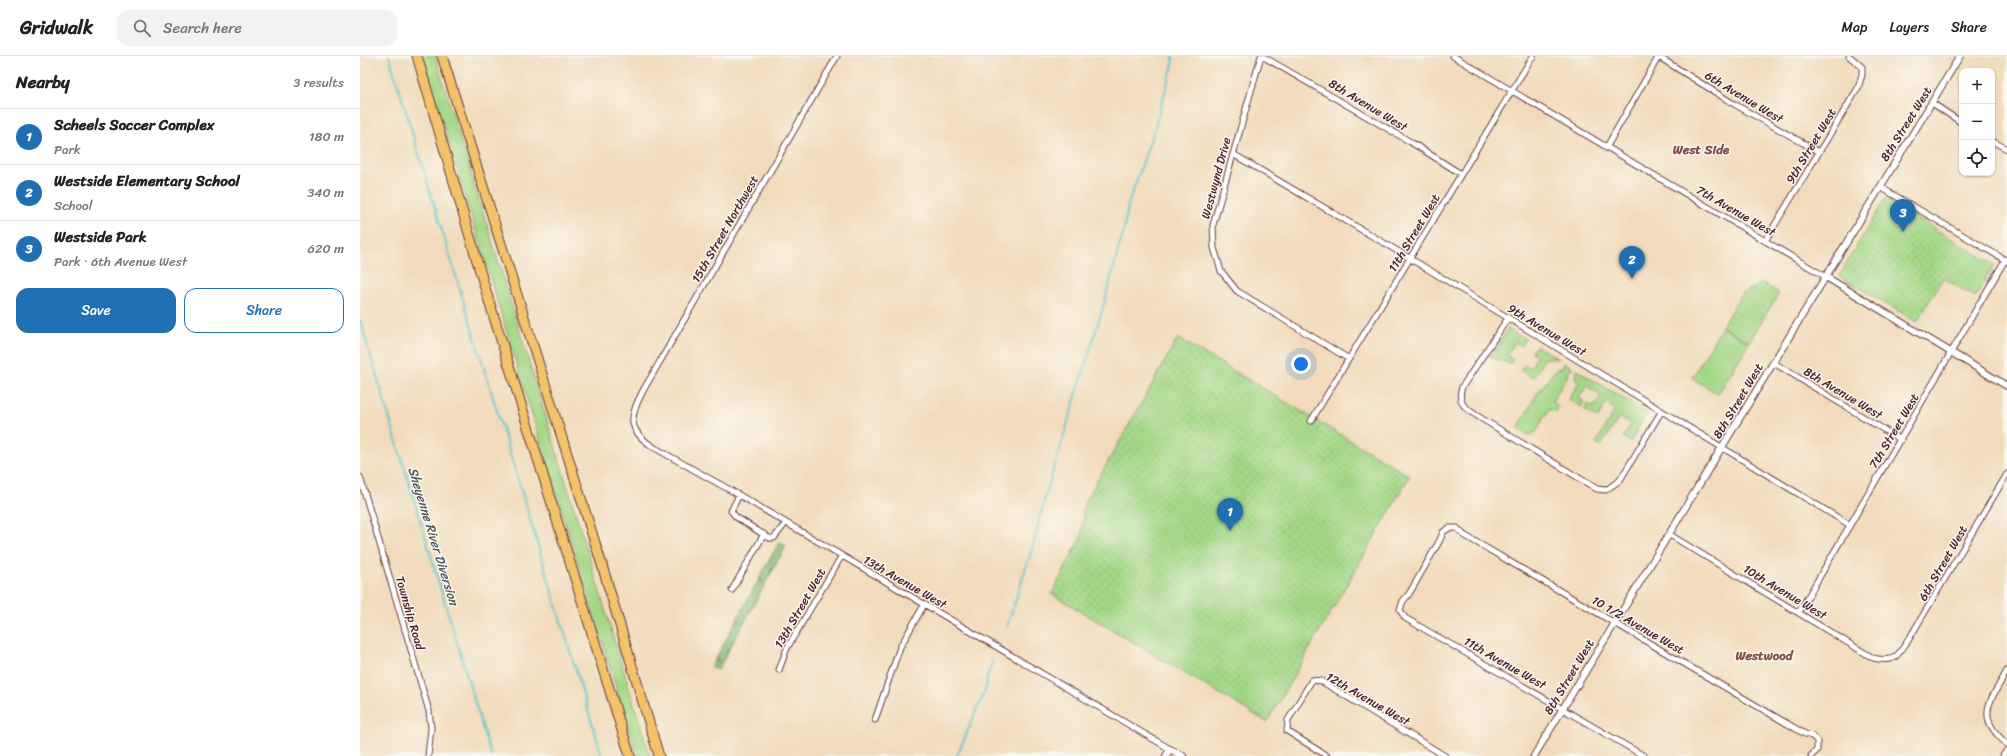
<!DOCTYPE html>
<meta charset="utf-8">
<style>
:root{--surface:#fff;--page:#f2f2f2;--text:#222;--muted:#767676;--line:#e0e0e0;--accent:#1f6fb2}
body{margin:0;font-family:Sriracha,sans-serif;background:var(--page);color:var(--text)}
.controls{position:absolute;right:12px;top:12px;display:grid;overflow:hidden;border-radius:8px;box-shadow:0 1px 3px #0004}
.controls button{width:36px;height:36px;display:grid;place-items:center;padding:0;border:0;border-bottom:1px solid var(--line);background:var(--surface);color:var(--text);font:20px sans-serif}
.you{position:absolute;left:941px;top:308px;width:14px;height:14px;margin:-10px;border:3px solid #fff;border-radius:50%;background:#1a73e8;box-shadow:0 0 0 6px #1a73e833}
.badge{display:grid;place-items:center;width:26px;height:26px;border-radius:50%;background:var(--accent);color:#fff;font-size:13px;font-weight:700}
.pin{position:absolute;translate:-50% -33px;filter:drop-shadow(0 1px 2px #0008)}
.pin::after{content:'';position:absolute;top:21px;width:14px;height:12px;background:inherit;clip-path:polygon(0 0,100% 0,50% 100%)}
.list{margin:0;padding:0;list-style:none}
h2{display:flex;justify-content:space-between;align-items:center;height:52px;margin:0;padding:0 16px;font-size:17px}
h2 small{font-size:13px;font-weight:400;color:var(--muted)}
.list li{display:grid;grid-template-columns:26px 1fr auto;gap:12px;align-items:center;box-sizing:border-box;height:56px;padding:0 16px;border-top:1px solid var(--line)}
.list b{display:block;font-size:15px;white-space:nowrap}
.list p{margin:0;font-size:13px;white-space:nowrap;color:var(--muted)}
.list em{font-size:13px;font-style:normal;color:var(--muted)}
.actions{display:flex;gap:8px;padding:12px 16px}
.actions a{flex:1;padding:9px 0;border:1px solid var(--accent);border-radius:12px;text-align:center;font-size:14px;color:var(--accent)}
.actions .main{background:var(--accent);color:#fff}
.icon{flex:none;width:22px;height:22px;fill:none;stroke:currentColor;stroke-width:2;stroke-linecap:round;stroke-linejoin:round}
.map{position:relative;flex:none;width:1647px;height:700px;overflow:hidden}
header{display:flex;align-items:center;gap:24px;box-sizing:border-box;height:56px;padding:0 20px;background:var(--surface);border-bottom:1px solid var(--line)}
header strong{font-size:19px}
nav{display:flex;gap:22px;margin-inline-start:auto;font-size:14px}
.search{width:280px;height:36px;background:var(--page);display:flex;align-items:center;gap:10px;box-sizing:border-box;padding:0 14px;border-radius:12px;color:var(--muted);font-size:15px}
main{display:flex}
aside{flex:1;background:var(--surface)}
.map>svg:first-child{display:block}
.grass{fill:#a3d786;stroke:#767b58}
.forest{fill:url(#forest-firs);stroke:#666c4f}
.park{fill:url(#park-dots);stroke:#767b58}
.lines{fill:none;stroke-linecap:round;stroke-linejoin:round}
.stream{stroke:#57c5cc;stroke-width:2}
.minor-casing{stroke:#633b41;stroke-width:7}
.tertiary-casing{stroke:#633b41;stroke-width:8}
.motorway-casing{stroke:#633b41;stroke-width:11}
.minor{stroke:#fff;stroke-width:5}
.tertiary{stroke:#fff;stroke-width:6}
.motorway{stroke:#f3c26a;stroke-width:9}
.labels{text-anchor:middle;stroke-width:3;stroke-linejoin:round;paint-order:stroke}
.street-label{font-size:12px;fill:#4a1f2b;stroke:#fbf7ec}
.neighbourhood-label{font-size:13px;font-weight:bold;fill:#844c4c;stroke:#fbf7ec}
.water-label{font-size:13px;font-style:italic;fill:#4f5963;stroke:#fbf7ec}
</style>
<header>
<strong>Gridwalk</strong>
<div class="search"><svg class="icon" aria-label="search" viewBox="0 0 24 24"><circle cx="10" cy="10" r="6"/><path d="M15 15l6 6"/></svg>Search here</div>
<nav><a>Map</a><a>Layers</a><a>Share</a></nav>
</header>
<main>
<aside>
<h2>Nearby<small>3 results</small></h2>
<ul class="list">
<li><span class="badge">1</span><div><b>Scheels Soccer Complex</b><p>Park</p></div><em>180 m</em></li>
<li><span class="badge">2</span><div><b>Westside Elementary School</b><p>School</p></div><em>340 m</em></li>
<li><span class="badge">3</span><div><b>Westside Park</b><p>Park · 6th Avenue West</p></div><em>620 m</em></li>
</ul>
<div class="actions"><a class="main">Save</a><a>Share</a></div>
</aside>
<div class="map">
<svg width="1647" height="700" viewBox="0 0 1647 700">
<defs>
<pattern id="forest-firs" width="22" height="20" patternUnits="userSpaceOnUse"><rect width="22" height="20" fill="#82b873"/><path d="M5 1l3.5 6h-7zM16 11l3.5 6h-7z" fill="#6c955f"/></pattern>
<pattern id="park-dots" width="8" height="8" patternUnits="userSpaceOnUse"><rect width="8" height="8" fill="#a3d786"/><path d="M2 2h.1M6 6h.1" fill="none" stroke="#8eb874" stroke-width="1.8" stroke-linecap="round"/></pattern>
</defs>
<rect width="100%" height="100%" fill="#fbf7ec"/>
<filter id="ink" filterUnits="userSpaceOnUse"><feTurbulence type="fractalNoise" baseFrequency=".025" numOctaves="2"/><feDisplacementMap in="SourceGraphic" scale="8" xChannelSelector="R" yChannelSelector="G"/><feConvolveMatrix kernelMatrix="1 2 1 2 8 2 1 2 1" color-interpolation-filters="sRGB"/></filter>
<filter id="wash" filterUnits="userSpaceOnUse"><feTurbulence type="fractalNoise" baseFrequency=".012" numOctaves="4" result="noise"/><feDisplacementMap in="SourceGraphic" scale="16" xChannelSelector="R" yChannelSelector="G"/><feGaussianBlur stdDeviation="0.9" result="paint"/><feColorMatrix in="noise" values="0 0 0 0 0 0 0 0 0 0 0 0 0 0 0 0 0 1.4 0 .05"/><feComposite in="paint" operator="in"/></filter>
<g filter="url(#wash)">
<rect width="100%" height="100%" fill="#f1dbbc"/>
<path class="grass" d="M62,0H75L290,700H277Z
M1362,271L1389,287L1358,338L1332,322Z
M1148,273L1165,283L1162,290L1155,286L1147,299L1153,304L1150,308C1144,304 1137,305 1130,301Z
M1176,290L1199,303L1185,302L1173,322L1160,314L1164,309L1170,312L1177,300L1172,296Z
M1204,307L1213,312L1209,313L1207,317L1208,319L1192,345L1198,350L1195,355L1189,353L1175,377L1173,376L1171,380L1158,372L1177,338L1197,312L1200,313L1203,311Z
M1217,314L1287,357L1270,386L1263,381L1271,368L1259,361L1241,390L1236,387L1255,354L1246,347L1238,362L1224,353L1227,348L1234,351L1241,339L1227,330L1219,342L1224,346L1221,351L1209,343L1219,326L1215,322Z"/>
<path class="forest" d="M419,486L426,490L358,614L351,611Z"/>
<path class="park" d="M1525,143L1635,209L1615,241L1583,222L1557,266L1479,220Z
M1403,227L1419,237L1389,286L1362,270L1381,238Z
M818,282L1050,420L907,666L692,538L722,479L723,450Z"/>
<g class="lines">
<path class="stream" d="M29,0L242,700
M0,264L131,700
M647,571L672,493L685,441L742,255L764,173L768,149L793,77L813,8V0
M597,700L626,632L628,617L633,605"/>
</g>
</g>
<g filter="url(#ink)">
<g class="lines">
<defs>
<path id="minor" d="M477,0L284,333C269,361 266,374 295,392L379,439L810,693
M901,0L853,169L854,192L861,215L877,235L989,303
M902,0L1049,85L1101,118
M1093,0L1466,221
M1299,1L1374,48L1459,96
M1572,47L1602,67
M1632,85L1647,93
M1246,92L1299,0
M873,98L1041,197L1490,469
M1520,131L1647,205
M1405,185L1498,32L1502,19V11L1489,0
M1148,262L1102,331C1096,348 1107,353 1119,361L1237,433L1246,434L1260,424L1301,356
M1414,307L1541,384
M951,365L1173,0
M0,421L69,655L71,672L68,700
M379,439L371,455L376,461L409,482H414L425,468
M1310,479L1513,602C1535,607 1537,601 1549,583L1647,418
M372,534L404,478
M1439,556L1645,204
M419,614L427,592L481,501
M1647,615C1630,646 1614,660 1647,688
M515,664L540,591L564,549
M967,700L927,675L928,664L952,624L961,625L1085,700
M1284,700L1045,562L1040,554L1043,545L1049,538L1080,484L1083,476L1089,472H1097L1104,479L1445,678L1452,680L1457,685V694L1451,700
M1643,700L1647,694"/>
<path id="tertiary" d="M1466,221L1647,330
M806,700L810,693L823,700
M1174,700L1600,0"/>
<path id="motorway" d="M57,0L125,232L270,700
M82,0L242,509L299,700"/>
</defs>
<use href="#minor" class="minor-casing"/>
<use href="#tertiary" class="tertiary-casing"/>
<use href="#motorway" class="motorway-casing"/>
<use href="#minor" class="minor"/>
<use href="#tertiary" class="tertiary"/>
<use href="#motorway" class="motorway"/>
</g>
</g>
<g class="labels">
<g class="street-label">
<text transform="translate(1384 41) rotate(31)" y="4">6th Avenue West</text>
<text transform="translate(1008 49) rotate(31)" y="4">8th Avenue West</text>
<text transform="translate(1546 68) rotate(-58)" y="4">8th Street West</text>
<text transform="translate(1451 90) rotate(-59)" y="4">9th Street West</text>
<text transform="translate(856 122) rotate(-75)" y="4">Westwynd Drive</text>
<text transform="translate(1376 155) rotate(30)" y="4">7th Avenue West</text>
<text transform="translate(365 173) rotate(-60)" y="4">15th Street Northwest</text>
<text transform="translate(1054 177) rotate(-59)" y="4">11th Street West</text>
<text transform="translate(1187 274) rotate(31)" y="4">9th Avenue West</text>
<text transform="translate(1483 337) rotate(31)" y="4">8th Avenue West</text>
<text transform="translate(1378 345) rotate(-59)" y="4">8th Street West</text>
<text transform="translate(1534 375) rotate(-59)" y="4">7th Street West</text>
<text transform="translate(1583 507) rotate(-60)" y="4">6th Street West</text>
<text transform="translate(545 526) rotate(30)" y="4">13th Avenue West</text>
<text transform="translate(1425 536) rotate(31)" y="4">10th Avenue West</text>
<text transform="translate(440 552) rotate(-60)" y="4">13th Street West</text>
<text transform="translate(50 557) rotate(74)" y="4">Township Road</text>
<text transform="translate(1278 569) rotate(30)" y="4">10 1/2 Avenue West</text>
<text transform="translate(1145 607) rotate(30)" y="4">11th Avenue West</text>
<text transform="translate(1209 621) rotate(-59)" y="4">8th Street West</text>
<text transform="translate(1008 643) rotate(30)" y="4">12th Avenue West</text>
</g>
<g class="neighbourhood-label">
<text x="1341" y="98">West Side</text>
<text x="1404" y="604">Westwood</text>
</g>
<g class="water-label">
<text transform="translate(74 480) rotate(73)" y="5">Sheyenne River Diversion</text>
</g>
</g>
</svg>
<div class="controls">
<button>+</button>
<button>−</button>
<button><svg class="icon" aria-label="locate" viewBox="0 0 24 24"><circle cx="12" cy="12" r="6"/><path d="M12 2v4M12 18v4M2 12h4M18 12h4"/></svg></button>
</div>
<div class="you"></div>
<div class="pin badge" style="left:870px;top:475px">1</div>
<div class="pin badge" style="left:1272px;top:223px">2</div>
<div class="pin badge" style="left:1543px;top:176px">3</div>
</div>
</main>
